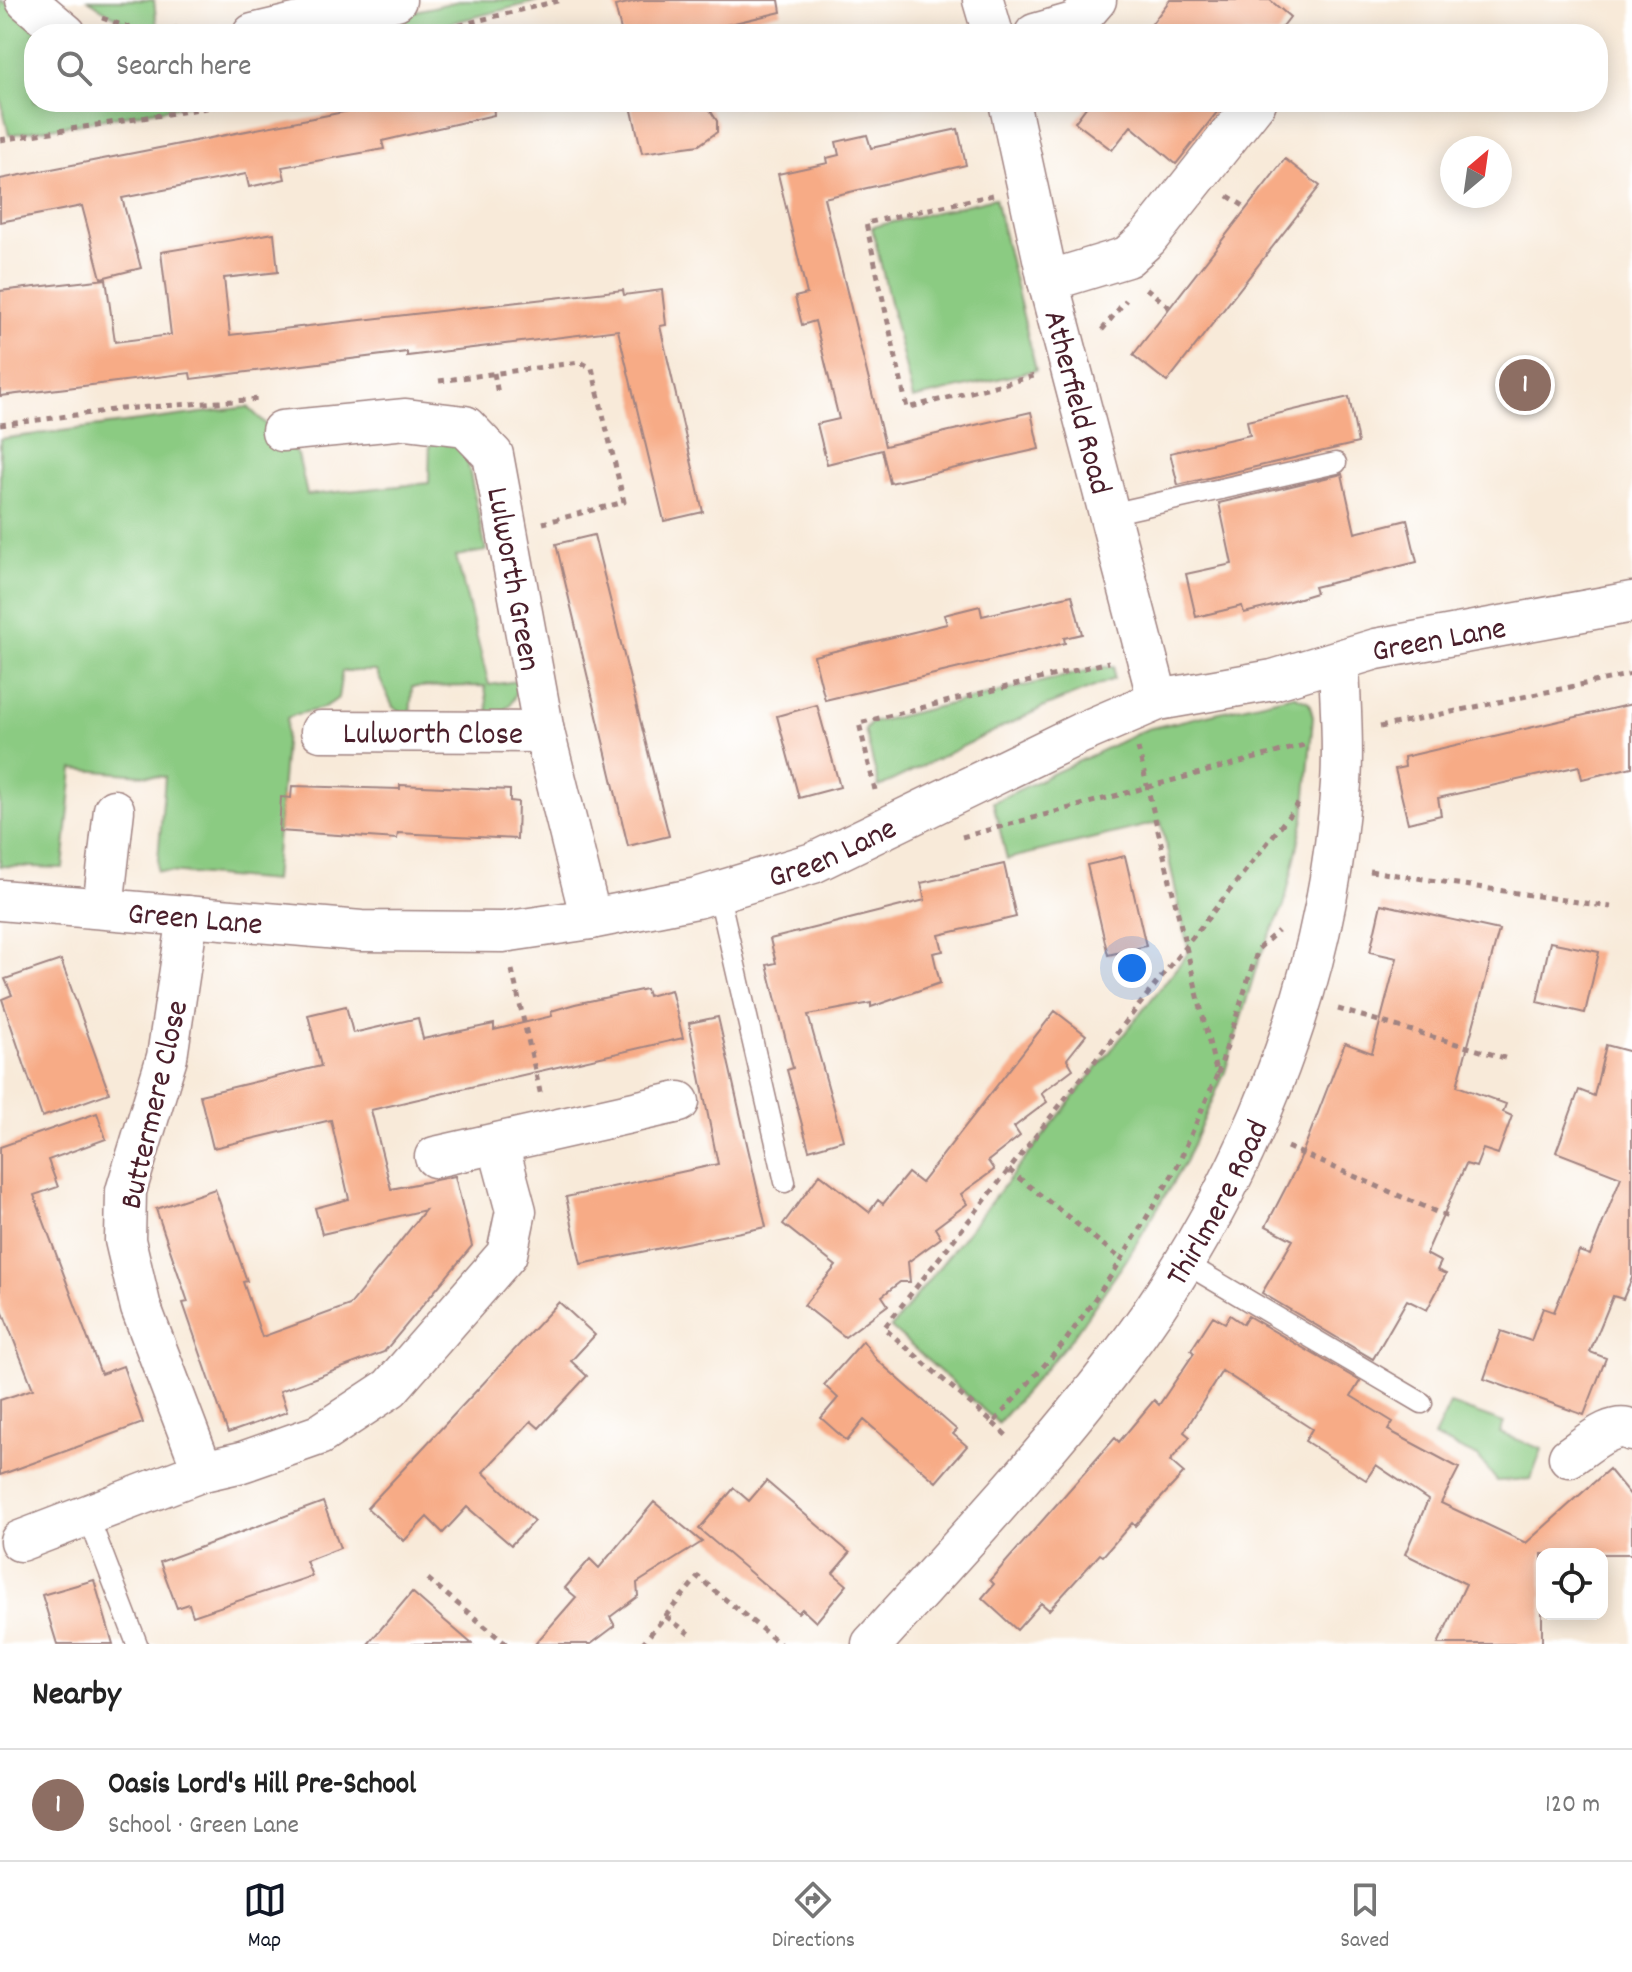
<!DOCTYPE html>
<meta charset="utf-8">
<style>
:root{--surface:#fff;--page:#f2f2f2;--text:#222;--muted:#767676;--line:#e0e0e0;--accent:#111827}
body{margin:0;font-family:Dekko,sans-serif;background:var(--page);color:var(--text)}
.controls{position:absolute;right:24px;bottom:24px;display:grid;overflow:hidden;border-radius:16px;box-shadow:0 4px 20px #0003}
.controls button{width:72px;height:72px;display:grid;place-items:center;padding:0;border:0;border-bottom:2px solid var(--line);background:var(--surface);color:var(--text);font:40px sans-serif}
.compass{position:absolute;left:1440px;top:136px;width:72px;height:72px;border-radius:50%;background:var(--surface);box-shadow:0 4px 20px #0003;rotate:29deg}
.you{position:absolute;left:1132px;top:968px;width:28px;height:28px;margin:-20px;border:6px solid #fff;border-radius:50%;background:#1a73e8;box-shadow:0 0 0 12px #1a73e833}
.badge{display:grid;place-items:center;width:52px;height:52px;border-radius:50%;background:var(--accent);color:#fff;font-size:26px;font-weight:700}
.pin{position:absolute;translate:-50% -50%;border:4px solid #fff;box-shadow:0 2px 8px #0006}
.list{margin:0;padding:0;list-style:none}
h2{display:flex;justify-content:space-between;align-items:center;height:104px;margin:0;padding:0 32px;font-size:34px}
h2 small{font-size:26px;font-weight:400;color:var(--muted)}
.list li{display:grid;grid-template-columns:52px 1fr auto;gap:24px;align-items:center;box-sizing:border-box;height:112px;padding:0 32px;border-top:2px solid var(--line)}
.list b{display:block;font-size:30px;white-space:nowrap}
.list p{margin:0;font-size:26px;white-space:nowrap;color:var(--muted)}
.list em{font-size:26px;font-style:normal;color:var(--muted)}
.icon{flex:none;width:44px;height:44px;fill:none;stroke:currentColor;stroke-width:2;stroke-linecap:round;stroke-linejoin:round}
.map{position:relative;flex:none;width:1632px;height:1644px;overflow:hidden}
.search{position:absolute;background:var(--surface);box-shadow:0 4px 20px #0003;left:24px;right:24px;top:24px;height:88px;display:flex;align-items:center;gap:20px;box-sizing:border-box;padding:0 28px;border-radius:32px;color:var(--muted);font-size:30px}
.sheet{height:216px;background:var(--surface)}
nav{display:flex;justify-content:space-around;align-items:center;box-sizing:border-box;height:112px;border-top:2px solid var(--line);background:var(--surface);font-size:22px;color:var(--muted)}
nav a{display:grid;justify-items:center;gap:4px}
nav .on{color:var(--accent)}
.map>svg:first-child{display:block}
.green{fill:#8bcb82;stroke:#6a7556;stroke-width:2}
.building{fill:#f7ab86}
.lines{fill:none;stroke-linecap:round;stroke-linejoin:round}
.lane-casing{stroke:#a18482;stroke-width:23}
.street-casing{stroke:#a18482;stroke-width:43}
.path{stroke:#a18482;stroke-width:5;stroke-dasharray:6 6;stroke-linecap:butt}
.lane{stroke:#fff;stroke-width:20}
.street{stroke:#fff;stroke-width:40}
.labels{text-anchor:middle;stroke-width:6;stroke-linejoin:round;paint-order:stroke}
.street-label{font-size:32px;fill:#4a1f2b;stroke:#fff}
</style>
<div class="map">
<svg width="1632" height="1644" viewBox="0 0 1632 1644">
<rect width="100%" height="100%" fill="#fff"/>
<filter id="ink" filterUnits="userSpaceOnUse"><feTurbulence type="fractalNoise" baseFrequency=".0125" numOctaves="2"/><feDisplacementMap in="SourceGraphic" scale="16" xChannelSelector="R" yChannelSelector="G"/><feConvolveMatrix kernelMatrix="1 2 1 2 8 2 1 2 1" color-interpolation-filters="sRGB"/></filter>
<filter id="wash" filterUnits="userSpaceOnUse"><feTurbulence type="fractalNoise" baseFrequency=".006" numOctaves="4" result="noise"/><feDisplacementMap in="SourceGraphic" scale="32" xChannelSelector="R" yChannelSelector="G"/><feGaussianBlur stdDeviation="1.8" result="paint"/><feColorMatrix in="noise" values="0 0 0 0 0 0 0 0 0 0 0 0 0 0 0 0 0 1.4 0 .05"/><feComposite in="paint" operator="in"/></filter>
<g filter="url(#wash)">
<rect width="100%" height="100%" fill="#f8ead9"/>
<path class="green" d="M0,0L21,12L47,34H34V102H206L9,135L0,96Z
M88,0H154L157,27L129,25Z
M463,0H542L407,34H317Z
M995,198L1036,370L913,399L872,227Z
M248,407L298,455L307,495L429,483L430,436H449L465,450L486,551L456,556L489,685L518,681C515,702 510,710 489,717L485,686L412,687L410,717L393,707L376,671H342L338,698C317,715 310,708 287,718L274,881L157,871L165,777L73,769L63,868L0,866V439Z
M1103,667H1114V679L1044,707L879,787L865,730L871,723Z
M1293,695L1309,702L1313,717L1304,818L1284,906L1259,958L1225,1072L1185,1162L1127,1259L1072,1338L998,1423L891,1328L1189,952L1161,822L1007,859L993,802L1147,729Z
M1450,1404L1504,1423L1500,1433L1542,1449L1531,1479L1497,1481L1478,1457L1434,1437Z"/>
<g id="blocks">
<path class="building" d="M641,0H779L781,12L688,34H622L615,6Z
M1170,0H1270L1290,17L1277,34H1144Z
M347,102H493L494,115L382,141L384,149L282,167L285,179L249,187L246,174L122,198L141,268L101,278L82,206L0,222V179L349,111Z
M630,102H705L717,121V132L699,145L642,153Z
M1090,102H1225L1176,164L1131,126L1112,150L1075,122Z
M958,129L966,165L824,198L885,446L1031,412L1039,449L890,483L882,450L827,464L817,424L839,419L815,321L802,325L795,297L807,294L778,174L828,163L827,158L839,155L836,142L867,135L871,148Z
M1285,159L1320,186L1167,382L1133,355Z
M274,233L278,272L224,278L230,335L623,290L624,295L662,290L666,325L660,326L703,512L664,521L618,330L407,356V352L191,379L190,373L0,396V291L106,279L115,342L171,335L161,252Z
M1349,397L1358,443L1178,485L1170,453L1250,435L1247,421Z
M1342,474L1355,533L1407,520L1417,562L1314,587L1316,593L1273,606L1244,613L1242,606L1196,617L1186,574L1232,564L1219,503Z
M594,535L669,836L628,846L556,544Z
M1072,595L1082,634L1064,638L1065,643L825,700L814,656L947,624L944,615L980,606L982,616Z
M1632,704V767L1582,779L1579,766L1438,798L1441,815L1408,823L1395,769L1405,767L1404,757Z
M817,705L840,787L799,798L777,716Z
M400,785L510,790V801L518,802L517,839L398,833L397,839L279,831L281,797L291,798L292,786L400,789Z
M1125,856L1146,946L1108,955L1087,865Z
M1004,864L1016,917L939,935L943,951L933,953L940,983L871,1007V1003L808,1015L843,1140L809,1150L787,1070L793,1068L767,965L776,963L770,939L925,900L921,883Z
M1381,904L1499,930L1457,1086L1506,1104L1503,1112L1512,1116L1498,1154L1483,1149L1476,1167L1466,1164L1426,1254L1441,1262L1437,1270L1446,1274L1427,1310L1407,1300L1373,1359L1262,1293L1293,1240L1266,1226L1298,1164L1345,1043L1372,1053L1397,958L1370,952Z
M1550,942L1599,952L1585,1013L1537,1002Z
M61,960L109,1093L42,1117L2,999L12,995L5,979Z
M646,989L648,996L671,990L683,1038L371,1110L391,1189L455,1176L472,1246L384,1352L280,1391L287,1412L228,1433L183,1303L188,1302L156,1209L215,1189L247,1281L243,1282L262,1337L350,1305L425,1210L322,1234L315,1208L349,1199L331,1120L213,1148L200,1095L321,1066L308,1015L346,1006L353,1033L418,1018L423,1039L494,1024V1030L552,1016L551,1011L575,1004Z
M1055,1011L1086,1035L1067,1059L1073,1069L1041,1093L1047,1102L1014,1127L1020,1136L988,1161L994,1170L961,1194L967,1204L935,1228L941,1238L908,1262L910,1282H900L882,1296L888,1305L845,1337L804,1305L836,1266L783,1224L820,1174L869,1212L878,1200L883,1204L908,1173L921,1183Z
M718,1017L766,1227L581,1264L566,1197L718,1164L689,1023Z
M1606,1045L1632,1052V1278L1623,1299L1613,1296L1590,1352L1606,1358L1584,1415L1484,1379L1501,1331L1531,1341L1543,1308L1554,1312L1579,1251L1590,1255L1621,1177L1556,1152L1579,1090L1594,1096Z
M97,1113L106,1139L48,1160L58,1187L34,1195L101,1374L123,1366L143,1423L0,1475V1400L33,1389L0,1305V1147Z
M559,1302L595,1335L571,1361L587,1376L539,1428L531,1421L483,1472L534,1521L511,1545L467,1507L443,1533L427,1517L404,1541L367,1508Z
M1230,1315L1243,1324L1248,1316L1360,1381L1351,1396L1393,1422L1388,1430L1459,1468L1441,1503L1526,1543L1609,1469L1632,1497V1554H1542V1644H1438L1466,1584L1405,1554L1428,1500L1376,1465L1366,1480L1305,1441L1312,1429L1222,1371L1184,1432L1190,1437L1170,1461L1184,1473L1135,1526L1132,1523L1103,1556L1100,1554L1049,1610L1041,1603L1017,1630L982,1598L994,1584L990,1580L1115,1438L1119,1442L1154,1400L1159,1405L1194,1353L1191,1350L1213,1316L1225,1323Z
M863,1341L877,1360L957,1430L953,1434L967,1446L936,1482L864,1420L847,1441L821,1418L838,1398L824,1385Z
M766,1481L850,1553L833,1573L847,1585L816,1622L802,1609L798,1613L699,1529L734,1488L749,1501Z
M323,1502L340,1548L306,1561L312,1576L193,1616L189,1604L177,1608L160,1562Z
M654,1502L702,1542L637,1583L638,1596L610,1617L615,1626L591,1644H535L576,1597L565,1588L590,1559L599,1568Z
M94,1580L113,1644H57L42,1595Z
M412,1592L429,1607L472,1644H368Z"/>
</g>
</g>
<g filter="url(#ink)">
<use href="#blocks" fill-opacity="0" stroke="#a18482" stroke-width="2"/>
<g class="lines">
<defs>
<path id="lane" d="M1110,514L1336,463
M718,891L785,1182
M1183,1262L1422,1403
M88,1516L137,1644"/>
<g id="street">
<path d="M26,0L66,34"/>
<path d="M983,0L993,34"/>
<path d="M253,34L396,0"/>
<path d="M1035,34L1077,22L1096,0"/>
<path id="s1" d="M1009,102L1048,281L1158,700"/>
<path d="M1048,281L1127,257L1148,238L1256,102"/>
<path id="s2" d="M282,431L406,419L465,426L493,455L544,732L591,919"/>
<path id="s3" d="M321,731L544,732"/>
<path id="s4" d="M0,900L361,931L503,932L591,919L697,898L813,863L1081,733L1158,700L1273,680L1376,649L1632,602"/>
<path d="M103,908L114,810"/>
<path d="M188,916L167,1057L126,1191L125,1240L141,1308L203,1471"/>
<path d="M435,1157L679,1102"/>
<path d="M1569,1457C1586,1446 1613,1420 1632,1431"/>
<path d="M20,1541L203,1471L242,1462L319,1435L390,1388L507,1254L516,1211L498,1144"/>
<path id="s5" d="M872,1644C955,1552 1042,1460 1117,1361C1242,1197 1328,990 1341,783C1344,743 1340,702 1339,662"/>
</g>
</defs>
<use href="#lane" class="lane-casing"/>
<use href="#street" class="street-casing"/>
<path class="path" d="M102,18L136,30L182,28L184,34
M424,34L561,0
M0,140L245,102
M993,195L866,223L907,408L1034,376
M1228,196L1247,208
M1146,288L1170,308
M1102,330L1126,300
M494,373L498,394
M439,381L580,362L592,368L624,502L543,523
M0,425L121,409L261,399
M1380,727L1632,674
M1138,748L1217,1075L1177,1167L1115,1270L1064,1343L993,1423L884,1328C1022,1153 1160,979 1298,804
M875,790L859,723L1109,662
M962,837L1304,745
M1370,871L1611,907
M512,970L541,1096
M1338,1009L1508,1059
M1218,1074L1258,949L1278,931
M1287,1147L1448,1217
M1009,1170L1121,1259
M993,1423L1007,1436
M428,1579L506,1644
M666,1616L689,1634
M642,1644L698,1577L780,1644"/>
<use href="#lane" class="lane"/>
<use href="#street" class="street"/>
</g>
</g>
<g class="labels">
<g class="street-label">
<text dy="11" stroke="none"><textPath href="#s1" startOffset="308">Atherfield Road</textPath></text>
<text dy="11" stroke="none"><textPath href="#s2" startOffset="350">Lulworth Green</textPath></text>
<text dy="11" stroke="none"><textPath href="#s4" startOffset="1492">Green Lane</textPath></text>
<text dy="11" stroke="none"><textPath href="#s3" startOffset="112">Lulworth Close</textPath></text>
<text dy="11" stroke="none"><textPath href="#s4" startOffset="844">Green Lane</textPath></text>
<text dy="11" stroke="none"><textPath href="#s4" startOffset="196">Green Lane</textPath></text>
<text transform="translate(152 1104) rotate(-77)" y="11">Buttermere Close</text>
<text dy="11" stroke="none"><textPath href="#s5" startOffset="562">Thirlmere Road</textPath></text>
</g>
</g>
</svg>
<div class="controls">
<button><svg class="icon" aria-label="locate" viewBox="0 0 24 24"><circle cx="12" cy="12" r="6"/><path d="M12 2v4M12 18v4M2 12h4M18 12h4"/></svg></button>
</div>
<svg class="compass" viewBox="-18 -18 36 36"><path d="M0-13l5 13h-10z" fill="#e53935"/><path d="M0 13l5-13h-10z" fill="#767676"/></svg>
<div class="you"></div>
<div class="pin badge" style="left:1525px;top:385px;background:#8d6e63">1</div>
<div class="search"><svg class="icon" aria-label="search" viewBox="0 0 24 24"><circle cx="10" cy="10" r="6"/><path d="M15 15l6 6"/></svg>Search here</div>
</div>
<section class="sheet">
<h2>Nearby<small></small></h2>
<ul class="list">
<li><span class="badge" style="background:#8d6e63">1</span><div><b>Oasis Lord's Hill Pre-School</b><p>School · Green Lane</p></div><em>120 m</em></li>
</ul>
</section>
<nav>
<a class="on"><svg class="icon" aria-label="map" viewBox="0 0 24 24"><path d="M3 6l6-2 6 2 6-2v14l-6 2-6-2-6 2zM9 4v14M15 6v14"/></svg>Map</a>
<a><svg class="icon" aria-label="directions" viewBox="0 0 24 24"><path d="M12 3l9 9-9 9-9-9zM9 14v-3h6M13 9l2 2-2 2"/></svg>Directions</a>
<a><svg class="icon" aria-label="saved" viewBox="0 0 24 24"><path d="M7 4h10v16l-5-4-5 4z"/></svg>Saved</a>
</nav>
